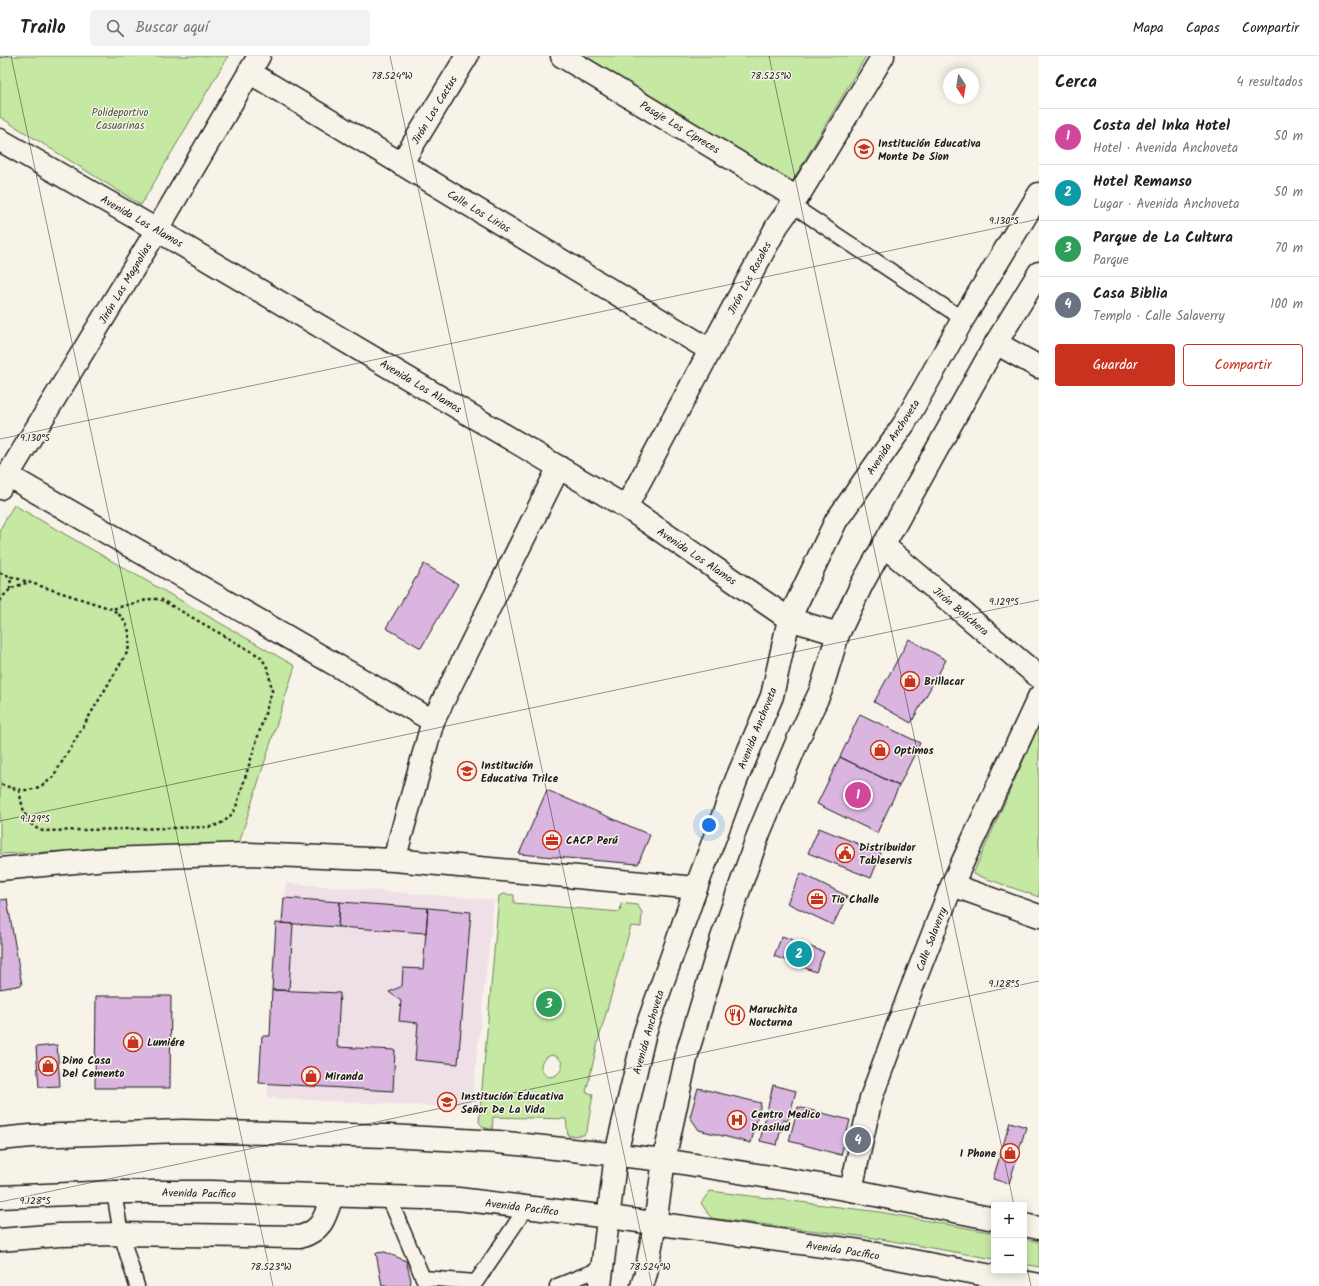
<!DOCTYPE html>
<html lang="es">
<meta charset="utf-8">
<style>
:root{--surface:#fff;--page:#f2f2f2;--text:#222;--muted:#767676;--line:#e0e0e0;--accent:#c8321e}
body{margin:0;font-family:Kalam,sans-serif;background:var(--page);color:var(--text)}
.controls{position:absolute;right:12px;bottom:12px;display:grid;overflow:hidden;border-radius:4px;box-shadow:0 2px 10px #0003}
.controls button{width:36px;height:36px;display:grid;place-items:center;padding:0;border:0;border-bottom:1px solid var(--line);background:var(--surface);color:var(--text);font:20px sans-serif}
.compass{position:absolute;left:943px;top:12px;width:36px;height:36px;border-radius:50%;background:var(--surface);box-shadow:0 2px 10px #0003;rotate:168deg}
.you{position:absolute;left:709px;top:769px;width:14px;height:14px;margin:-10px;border:3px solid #fff;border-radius:50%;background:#1a73e8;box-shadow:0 0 0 6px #1a73e833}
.badge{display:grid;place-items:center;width:26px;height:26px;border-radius:50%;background:var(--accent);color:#fff;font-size:13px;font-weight:700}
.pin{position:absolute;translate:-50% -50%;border:2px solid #fff;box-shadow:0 1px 4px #0006}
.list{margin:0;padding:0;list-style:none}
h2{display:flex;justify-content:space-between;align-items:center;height:52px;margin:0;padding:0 16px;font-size:17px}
h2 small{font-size:13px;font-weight:400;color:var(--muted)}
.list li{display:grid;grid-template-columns:26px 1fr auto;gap:12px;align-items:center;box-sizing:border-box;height:56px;padding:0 16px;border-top:1px solid var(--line)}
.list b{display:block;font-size:15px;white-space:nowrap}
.list p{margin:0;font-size:13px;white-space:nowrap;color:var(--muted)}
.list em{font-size:13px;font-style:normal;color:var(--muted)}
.actions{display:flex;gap:8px;padding:12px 16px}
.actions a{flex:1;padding:9px 0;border:1px solid var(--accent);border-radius:4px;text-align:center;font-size:14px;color:var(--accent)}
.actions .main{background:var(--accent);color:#fff}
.icon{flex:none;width:22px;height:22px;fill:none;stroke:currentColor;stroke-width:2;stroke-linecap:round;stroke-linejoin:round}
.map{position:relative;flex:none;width:1039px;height:1230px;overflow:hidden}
header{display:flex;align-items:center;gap:24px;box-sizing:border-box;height:56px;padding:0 20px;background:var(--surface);border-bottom:1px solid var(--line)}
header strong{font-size:19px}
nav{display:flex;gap:22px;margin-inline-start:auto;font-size:14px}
.search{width:280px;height:36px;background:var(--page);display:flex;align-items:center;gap:10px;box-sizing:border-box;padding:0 14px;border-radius:4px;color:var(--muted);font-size:15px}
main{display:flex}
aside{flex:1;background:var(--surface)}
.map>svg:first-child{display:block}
.built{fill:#eee0e6}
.green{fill:#c5e8a2;stroke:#70825f;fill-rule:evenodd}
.building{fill:#d9b5e0;stroke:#1c1c1c}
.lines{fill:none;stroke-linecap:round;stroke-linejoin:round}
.service-casing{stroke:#1c1c1c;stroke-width:17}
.minor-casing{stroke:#1c1c1c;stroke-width:25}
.tertiary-casing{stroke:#1c1c1c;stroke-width:25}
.primary-casing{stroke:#1c1c1c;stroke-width:25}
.path{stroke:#1c1c1c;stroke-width:2.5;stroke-dasharray:3 3;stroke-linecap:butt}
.service{stroke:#f7f3e8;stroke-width:14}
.minor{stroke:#f7f3e8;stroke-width:22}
.tertiary{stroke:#f7f3e8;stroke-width:22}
.primary{stroke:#f7f3e8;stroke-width:22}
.ticks{fill:none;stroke:#1c1c1c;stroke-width:1;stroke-opacity:0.45}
.labels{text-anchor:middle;stroke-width:3;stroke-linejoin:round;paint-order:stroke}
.street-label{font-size:11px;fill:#1c1c1c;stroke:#f7f3e8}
.park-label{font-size:11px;fill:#4f5944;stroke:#f7f3e8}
.poi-label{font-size:11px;font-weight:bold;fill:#1c1c1c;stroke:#f7f3e8;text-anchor:start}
.ticks-label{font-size:10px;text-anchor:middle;fill:#1c1c1c;stroke:#f7f3e8;stroke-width:3;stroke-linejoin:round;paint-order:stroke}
</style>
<header>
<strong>Trailo</strong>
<div class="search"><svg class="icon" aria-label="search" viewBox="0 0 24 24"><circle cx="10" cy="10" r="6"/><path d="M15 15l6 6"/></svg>Buscar aquí</div>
<nav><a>Mapa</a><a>Capas</a><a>Compartir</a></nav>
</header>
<main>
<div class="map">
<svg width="1039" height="1230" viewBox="0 0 1039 1230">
<rect width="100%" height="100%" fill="#f7f3e8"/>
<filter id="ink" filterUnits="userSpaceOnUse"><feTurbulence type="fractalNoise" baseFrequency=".025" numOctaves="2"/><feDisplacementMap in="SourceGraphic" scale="8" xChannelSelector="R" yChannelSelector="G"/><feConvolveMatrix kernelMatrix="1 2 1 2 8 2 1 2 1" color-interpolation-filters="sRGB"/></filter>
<g filter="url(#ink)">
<path class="built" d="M286,827L494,844L471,1052L267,1042Z"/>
<path class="green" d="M0,0H228L141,149L0,61Z
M583,0H866L792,126Z
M14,449L295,610L239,787L0,798V473Z
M1039,669V841L973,818Z
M503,838L514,839V847L620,856L621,847L637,849L642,856L641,871L631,870L599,982L586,1036L593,1038L587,1074L584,1079L568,1080L566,1063L493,1061L492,1074L483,1071L479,1066L499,840ZM552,999C576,1006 551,1032 542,1015C538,1007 545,1001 552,999Z
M710,1135L880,1156L994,1177V1203L875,1182L711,1162L701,1147Z
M1024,1183L1039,1186V1211L1024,1208Z"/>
<path class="building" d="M424,508L458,528L421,592L386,572Z
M909,583L946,604L911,667L874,646Z
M860,658L920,687L899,730L840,701Z
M840,701L899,730L877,777L817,748Z
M547,734L650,779L638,808L519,798Z
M819,772L881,797L871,822L808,797Z
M801,817L847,840L833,869L787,847Z
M284,842L340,846L338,871L282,867Z
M7,843L22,929L0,933V844Z
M340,846L428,852L426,877L338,871Z
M428,852L471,856L458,1008L415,1004L418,967L399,965L401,945L389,936L402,930L403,912L423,913Z
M276,867L293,868L289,934H272Z
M782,880L824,896L816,916L774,900Z
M272,934L340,937L337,991L395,994L393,1035L259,1027L262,980H270Z
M96,940H171L170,1032H95Z
M57,989L60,1030L39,1031L36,991Z
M773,1029L796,1035L788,1065L783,1064L777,1089L760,1085Z
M698,1032L761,1047L751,1087L699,1074L690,1061Z
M798,1051L850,1064L841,1099L789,1085Z
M1010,1066L1026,1071L1009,1128L993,1123Z
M385,1196L406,1205L411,1224L410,1230H382L376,1197Z"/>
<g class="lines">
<defs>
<path id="service" d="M792,149L963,263
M114,1136L121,1178L137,1230
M389,1142L423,1222L476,1226L527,1151
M557,1230L602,1212"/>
<path id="minor" d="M562,0L797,142
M249,16L710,294
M0,84L157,174L626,451L789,563L838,578
M401,108L467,0
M996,287L1039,311
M7,419L433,665
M0,432L157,174L259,0
M626,451L777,170L797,142L883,0
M883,489L1039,621
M394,804L433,665L559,411
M0,813L107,803L249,798L394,804L696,832
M952,829L1039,860
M851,1134L871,1042L909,939L952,829L1039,641"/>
<path id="tertiary" d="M0,1184L59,1179L121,1178L300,1181C323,1174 325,1161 332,1140"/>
<path id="primary" d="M0,1083L31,1080L183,1075L389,1080L498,1086L664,1104L851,1134L994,1163
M0,1141L114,1136H212L458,1143L609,1161L860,1195L1039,1229
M1024,1169L1039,1172
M600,1230L616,1098L645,976L696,832L737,722L772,640L789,563L836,465L904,368L963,263L1039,138
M642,1230L646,1217L655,1168L664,1104L688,994L722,882L759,777L800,679L821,634L838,578L862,528L996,287L1039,217"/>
</defs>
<use href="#service" class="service-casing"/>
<use href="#minor" class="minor-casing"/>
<use href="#tertiary" class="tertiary-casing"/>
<use href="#primary" class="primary-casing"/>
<path class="path" d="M0,517L112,553C128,564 132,576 128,595L53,721C34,738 22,736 0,728
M10,533L11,520
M0,545C8,532 16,530 30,526
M19,734C23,752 24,769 43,775L210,771C222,768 230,763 236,751L272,635L268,613L261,601L160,543H151L112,553"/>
<use href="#service" class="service"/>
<use href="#minor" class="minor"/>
<use href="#tertiary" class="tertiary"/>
<use href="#primary" class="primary"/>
</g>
</g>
<path class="ticks" d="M11,0L273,1230M390,0L652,1230M769,0L1014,1149M0,2L9,0M0,383L1039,163M0,765L1039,544M0,1146L1039,925M1024,1198L1031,1230"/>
<defs>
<symbol id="school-ring" viewBox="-11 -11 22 22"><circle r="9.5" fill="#f7f3e8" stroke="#c8321e" stroke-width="1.5"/><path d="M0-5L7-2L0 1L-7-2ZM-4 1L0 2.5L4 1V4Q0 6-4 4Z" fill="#c8321e"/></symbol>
<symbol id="shop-ring" viewBox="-11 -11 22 22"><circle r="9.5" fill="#f7f3e8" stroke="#c8321e" stroke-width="1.5"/><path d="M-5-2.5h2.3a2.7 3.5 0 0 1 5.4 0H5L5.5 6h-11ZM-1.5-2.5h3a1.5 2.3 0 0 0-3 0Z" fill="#c8321e"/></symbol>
<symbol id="office-ring" viewBox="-11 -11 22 22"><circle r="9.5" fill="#f7f3e8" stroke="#c8321e" stroke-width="1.5"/><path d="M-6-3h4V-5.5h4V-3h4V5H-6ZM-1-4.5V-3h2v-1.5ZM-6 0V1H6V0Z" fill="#c8321e"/></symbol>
<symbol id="civic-ring" viewBox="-11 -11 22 22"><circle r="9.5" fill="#f7f3e8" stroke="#c8321e" stroke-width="1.5"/><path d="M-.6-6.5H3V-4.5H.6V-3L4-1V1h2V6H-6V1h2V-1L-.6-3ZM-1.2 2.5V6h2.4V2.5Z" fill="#c8321e"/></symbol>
<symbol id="restaurant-ring" viewBox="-11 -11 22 22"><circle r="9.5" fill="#f7f3e8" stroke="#c8321e" stroke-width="1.5"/><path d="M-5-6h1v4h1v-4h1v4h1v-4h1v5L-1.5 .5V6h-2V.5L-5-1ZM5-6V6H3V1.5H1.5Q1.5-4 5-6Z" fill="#c8321e"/></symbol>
<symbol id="hospital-ring" viewBox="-11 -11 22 22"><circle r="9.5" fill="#f7f3e8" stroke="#c8321e" stroke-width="1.5"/><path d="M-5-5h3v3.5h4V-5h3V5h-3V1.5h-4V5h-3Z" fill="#c8321e"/></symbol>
</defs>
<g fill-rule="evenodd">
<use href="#school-ring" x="853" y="82" width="22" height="22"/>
<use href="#shop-ring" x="899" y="614" width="22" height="22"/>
<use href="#shop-ring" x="869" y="683" width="22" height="22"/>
<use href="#school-ring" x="456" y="704" width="22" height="22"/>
<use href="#office-ring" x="541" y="773" width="22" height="22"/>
<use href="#civic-ring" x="834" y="786" width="22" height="22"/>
<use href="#office-ring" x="806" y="832" width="22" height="22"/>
<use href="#restaurant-ring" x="724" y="948" width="22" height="22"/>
<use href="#shop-ring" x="122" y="975" width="22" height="22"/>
<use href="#shop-ring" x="37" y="999" width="22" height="22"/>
<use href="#shop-ring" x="300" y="1009" width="22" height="22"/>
<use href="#school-ring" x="436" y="1035" width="22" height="22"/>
<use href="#hospital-ring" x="726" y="1053" width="22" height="22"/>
<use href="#shop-ring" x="999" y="1086" width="22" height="22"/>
</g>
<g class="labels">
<g class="street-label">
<text transform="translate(434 54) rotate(-59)" y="4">Jirón Los Cactus</text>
<text transform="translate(680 71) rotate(31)" y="4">Pasaje Los Cipreces</text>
<text transform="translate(479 155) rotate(31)" y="4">Calle Los Lirios</text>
<text transform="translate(142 165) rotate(30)" y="4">Avenida Los Alamos</text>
<text transform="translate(749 222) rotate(-62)" y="4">Jirón Los Rosales</text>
<text transform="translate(125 227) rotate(-59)" y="4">Jirón Las Magnolias</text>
<text transform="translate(421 330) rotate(31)" y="4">Avenida Los Alamos</text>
<text transform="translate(893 381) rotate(-57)" y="4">Avenida Anchoveta</text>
<text transform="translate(697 500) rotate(34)" y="4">Avenida Los Alamos</text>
<text transform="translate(961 555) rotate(40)" y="4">Jirón Bolichera</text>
<text transform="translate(757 672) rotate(-68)" y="4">Avenida Anchoveta</text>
<text transform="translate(931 883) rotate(-69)" y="4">Calle Salaverry</text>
<text transform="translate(648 976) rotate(-74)" y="4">Avenida Anchoveta</text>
<text transform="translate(199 1137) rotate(1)" y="4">Avenida Pacífico</text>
<text transform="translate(522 1151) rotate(7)" y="4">Avenida Pacífico</text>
<text transform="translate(843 1194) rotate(9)" y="4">Avenida Pacífico</text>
</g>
<g class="park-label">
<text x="120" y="60">Polideportivo<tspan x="120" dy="13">Casuarinas</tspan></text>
</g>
<g class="poi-label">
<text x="878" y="91">Institución Educativa<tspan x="878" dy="13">Monte De Sion</tspan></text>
<text x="924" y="629">Brillacar</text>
<text x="894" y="698">Optimos</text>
<text x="481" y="713">Institución<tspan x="481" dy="13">Educativa Trilce</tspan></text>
<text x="566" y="788">CACP Perú</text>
<text x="859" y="795">Distribuidor<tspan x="859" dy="13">Tableservis</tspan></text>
<text x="831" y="847">Tio Challe</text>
<text x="749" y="957">Maruchita<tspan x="749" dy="13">Nocturna</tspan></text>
<text x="147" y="990">Lumiére</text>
<text x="62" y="1008">Dino Casa<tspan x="62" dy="13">Del Cemento</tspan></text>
<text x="325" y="1024">Miranda</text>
<text x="461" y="1044">Institución Educativa<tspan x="461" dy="13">Señor De La Vida</tspan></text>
<text x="751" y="1062">Centro Medico<tspan x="751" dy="13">Drasilud</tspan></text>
<text x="996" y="1101" text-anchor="end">I Phone</text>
</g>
</g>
<g class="ticks-label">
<text x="392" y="23">78.524°W</text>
<text x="771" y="23">78.525°W</text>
<text x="1004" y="168">9.130°S</text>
<text x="35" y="385">9.130°S</text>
<text x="1004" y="549">9.129°S</text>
<text x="35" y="766">9.129°S</text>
<text x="1004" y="931">9.128°S</text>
<text x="35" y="1148">9.128°S</text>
<text x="271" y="1214">78.523°W</text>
<text x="650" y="1214">78.524°W</text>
</g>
</svg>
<div class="controls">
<button>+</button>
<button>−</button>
</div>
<svg class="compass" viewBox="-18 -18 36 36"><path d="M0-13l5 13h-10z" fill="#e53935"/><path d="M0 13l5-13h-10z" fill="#767676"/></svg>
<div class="you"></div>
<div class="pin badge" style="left:858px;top:739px;background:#d1479c">1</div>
<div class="pin badge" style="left:799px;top:898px;background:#0f9aa8">2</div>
<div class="pin badge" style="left:549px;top:948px;background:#2e9e5b">3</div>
<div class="pin badge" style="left:858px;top:1084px;background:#6b7280">4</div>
</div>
<aside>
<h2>Cerca<small>4 resultados</small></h2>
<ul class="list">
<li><span class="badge" style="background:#d1479c">1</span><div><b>Costa del Inka Hotel</b><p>Hotel · Avenida Anchoveta</p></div><em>50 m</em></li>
<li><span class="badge" style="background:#0f9aa8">2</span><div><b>Hotel Remanso</b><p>Lugar · Avenida Anchoveta</p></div><em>50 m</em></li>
<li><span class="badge" style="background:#2e9e5b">3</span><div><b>Parque de La Cultura</b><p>Parque</p></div><em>70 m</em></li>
<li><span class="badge" style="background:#6b7280">4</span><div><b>Casa Biblia</b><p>Templo · Calle Salaverry</p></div><em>100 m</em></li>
</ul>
<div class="actions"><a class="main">Guardar</a><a>Compartir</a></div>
</aside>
</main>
